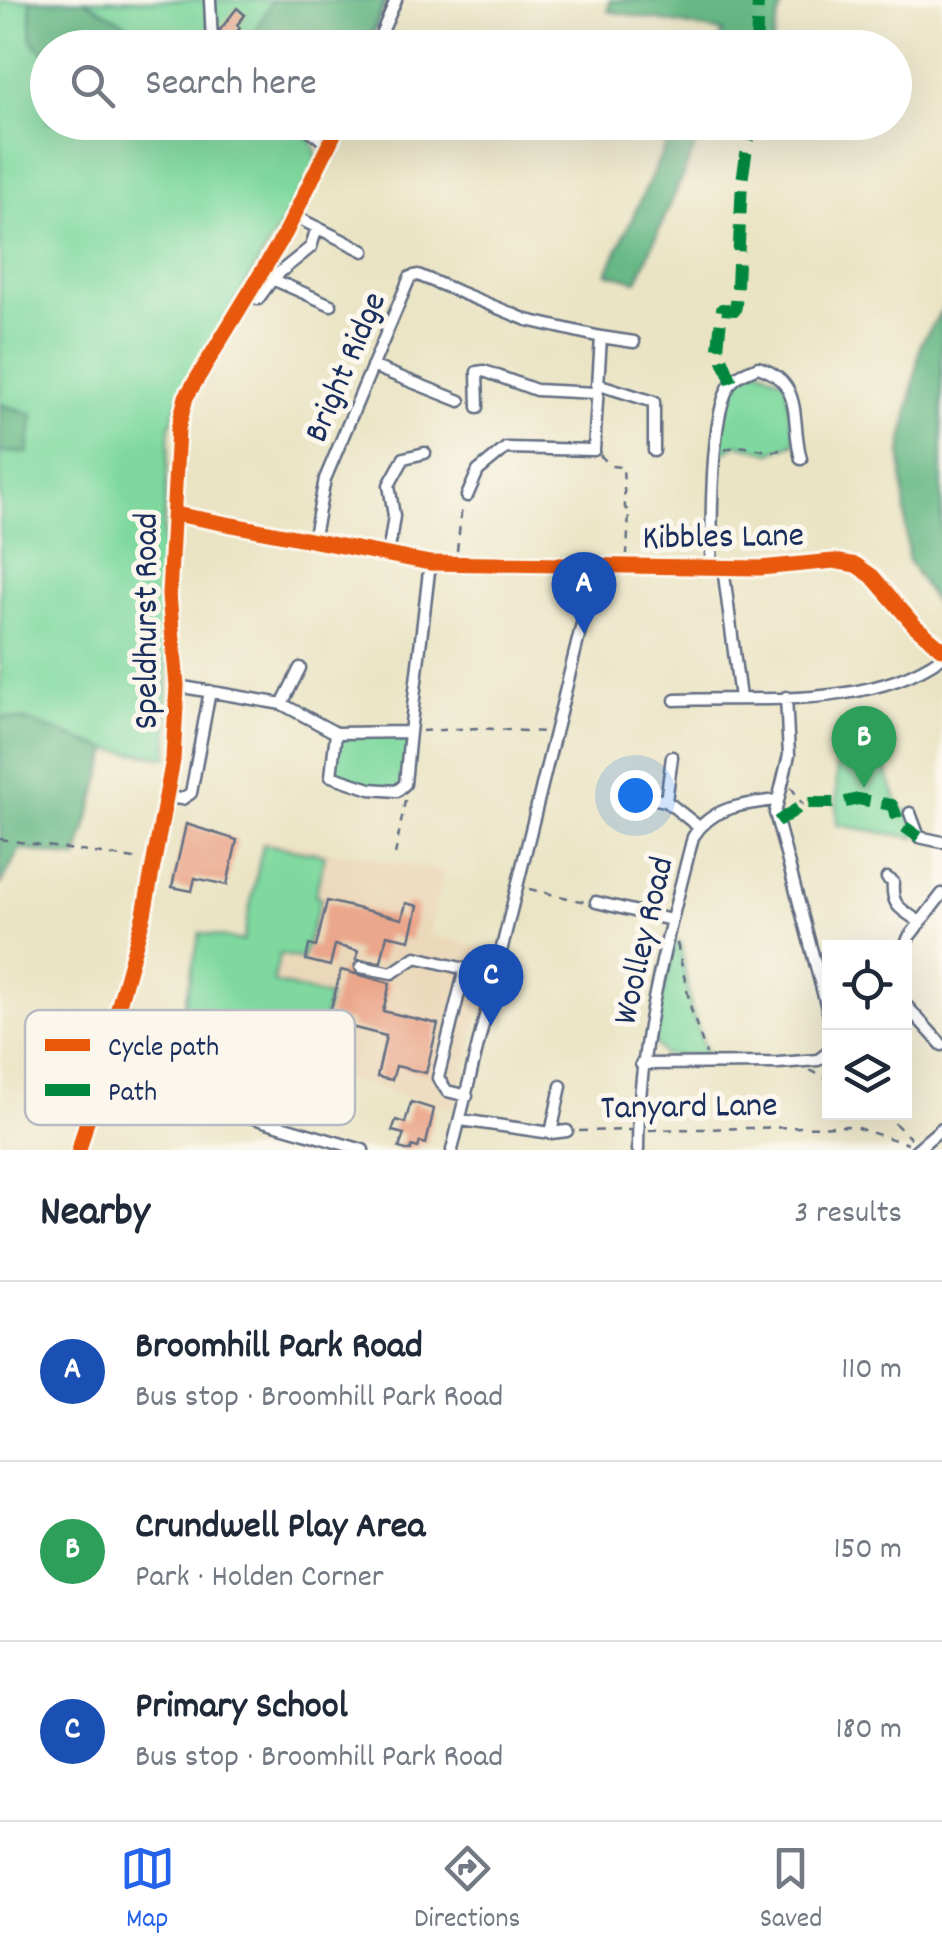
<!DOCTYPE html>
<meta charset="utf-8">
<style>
:root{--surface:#fff;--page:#f6f6f7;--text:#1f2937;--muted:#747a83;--line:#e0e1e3;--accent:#2563eb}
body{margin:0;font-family:Dekko,sans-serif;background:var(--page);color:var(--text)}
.controls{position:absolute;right:30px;bottom:30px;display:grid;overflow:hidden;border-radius:0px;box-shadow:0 10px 40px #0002}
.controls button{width:90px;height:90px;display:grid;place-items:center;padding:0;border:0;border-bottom:2px solid var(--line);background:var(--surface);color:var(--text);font:50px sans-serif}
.you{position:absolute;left:635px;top:795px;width:35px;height:35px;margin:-25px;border:8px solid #fff;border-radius:50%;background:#1a73e8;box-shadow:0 0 0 15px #1a73e833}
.badge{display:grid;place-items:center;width:65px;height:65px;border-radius:50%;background:var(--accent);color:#fff;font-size:32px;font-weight:700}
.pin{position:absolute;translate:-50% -82px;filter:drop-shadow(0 2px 5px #0008)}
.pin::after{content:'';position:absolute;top:52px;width:35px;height:30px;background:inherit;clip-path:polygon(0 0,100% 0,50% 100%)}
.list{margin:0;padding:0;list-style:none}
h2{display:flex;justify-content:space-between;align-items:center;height:130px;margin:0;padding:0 40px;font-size:42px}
h2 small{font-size:32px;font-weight:400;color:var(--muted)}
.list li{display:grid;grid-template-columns:65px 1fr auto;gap:30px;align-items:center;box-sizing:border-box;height:180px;padding:0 40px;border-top:2px solid var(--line)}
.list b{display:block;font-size:38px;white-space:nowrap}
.list p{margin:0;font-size:32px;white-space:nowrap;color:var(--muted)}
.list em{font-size:32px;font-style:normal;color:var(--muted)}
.icon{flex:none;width:55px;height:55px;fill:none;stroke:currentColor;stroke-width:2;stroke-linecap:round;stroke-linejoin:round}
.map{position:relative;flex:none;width:942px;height:1150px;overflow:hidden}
.search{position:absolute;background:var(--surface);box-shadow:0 10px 40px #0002;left:30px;right:30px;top:30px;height:110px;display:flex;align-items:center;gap:25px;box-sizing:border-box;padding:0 35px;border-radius:55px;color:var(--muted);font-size:38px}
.sheet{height:670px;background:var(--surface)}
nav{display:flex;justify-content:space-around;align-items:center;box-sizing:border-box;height:140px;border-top:2px solid var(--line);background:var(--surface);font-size:28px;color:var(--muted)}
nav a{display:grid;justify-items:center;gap:5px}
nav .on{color:var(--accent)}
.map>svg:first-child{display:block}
.built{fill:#ebd8ba}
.green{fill:#7fd99f;stroke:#4d847e;stroke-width:2.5}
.forest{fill:#67b986;stroke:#417472;stroke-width:2.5}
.building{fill:#eba78c}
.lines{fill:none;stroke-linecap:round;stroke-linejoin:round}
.minor-casing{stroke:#636e82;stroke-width:15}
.path{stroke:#636e82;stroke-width:2.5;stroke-dasharray:8 8;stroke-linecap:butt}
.minor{stroke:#fff;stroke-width:10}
.quiet{stroke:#00873e;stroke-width:12;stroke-dasharray:25 12;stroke-linecap:butt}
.cycleway-casing{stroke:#fbf7ec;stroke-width:21}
.cycleway{stroke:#e8590c;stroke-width:15}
.labels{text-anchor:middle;stroke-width:10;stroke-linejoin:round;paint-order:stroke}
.street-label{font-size:35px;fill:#1b2f5e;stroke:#fbf7ec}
.key{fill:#fbf7ec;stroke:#b8bbc1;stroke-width:2.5}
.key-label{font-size:28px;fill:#1b2f5e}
</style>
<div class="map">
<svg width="942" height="1150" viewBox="0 0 942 1150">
<rect width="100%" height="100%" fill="#fbf7ec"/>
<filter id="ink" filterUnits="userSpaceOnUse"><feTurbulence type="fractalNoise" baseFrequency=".01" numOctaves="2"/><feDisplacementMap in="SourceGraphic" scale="20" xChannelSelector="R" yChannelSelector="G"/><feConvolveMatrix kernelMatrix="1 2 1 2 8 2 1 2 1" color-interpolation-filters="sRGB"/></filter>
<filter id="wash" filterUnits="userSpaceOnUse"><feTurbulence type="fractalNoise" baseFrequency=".0048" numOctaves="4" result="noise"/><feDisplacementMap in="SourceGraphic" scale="40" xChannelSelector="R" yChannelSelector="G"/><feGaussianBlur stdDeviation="2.25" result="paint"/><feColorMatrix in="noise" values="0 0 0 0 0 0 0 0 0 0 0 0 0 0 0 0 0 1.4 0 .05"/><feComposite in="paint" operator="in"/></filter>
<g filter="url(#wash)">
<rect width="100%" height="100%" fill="#eae4c4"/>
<path class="built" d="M264,839L444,871L429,935L496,951L454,1111L180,1029L200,933L243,941Z"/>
<path class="green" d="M0,0H208L212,47L48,48V122L293,123C308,135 317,143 317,164L180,395L170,427L160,586L167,659L168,757L109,750L25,720L0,717Z
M214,0H388L368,48L222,47L217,43Z
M758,367L785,381L796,442L771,453L738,444L716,457C722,409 712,392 758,367Z
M410,732L405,784L397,791L331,776L336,733Z
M881,745L889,780L900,807L910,813L916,838L837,825L836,747Z
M263,844L325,855L315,896L321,899L302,959L280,954L273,982L329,997L316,1053L181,1021L200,933L243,941Z
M675,942L680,943L691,1009L707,1056L664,1055L653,1040Z"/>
<path class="forest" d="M30,0H84L138,31L131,47L48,48L47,56L32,41Z
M272,0H385L366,47H248Z
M610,0H783L771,48L716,47L723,32L608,11Z
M676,123H723L704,126L637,281L607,273Z
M942,310V615L908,560L901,453L921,343Z
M0,404L33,414L28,453L0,452Z
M0,717L25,720L109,750L77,858L20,849L0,886Z"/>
<g id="blocks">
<path class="building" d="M237,8L245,15L237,25L240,28L229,42L220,34V30Z
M186,824L237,840L227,885L195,878L192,891L172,887Z
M327,901L402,919L406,903L418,906L410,940L387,935L381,962L356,960L358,951L335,945L330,966L306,960L309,945L316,947Z
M341,970L390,983L383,1011L438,1024L426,1073L396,1066L392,1080L377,1077L386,1036L351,1027L352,1022L329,1016Z
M411,1102L434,1109L426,1144L420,1142L418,1148L412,1146L411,1150H406L399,1148L404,1134L392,1131L396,1120L405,1123Z"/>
</g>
</g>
<g filter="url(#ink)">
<use href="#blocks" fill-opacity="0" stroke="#636e82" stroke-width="2.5"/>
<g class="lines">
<defs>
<path id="minor" d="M210,0L212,43L216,48
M375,48L396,0
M301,122L329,146
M294,216L364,251
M272,279L331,305
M258,299L274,277L311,247L317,227
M601,337L634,342
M372,366L460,401
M597,384L654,402V451
M478,407L477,372L484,371L536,390L596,393
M175,514L430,563L760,568L834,561L856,565L872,576L915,626L942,649
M313,541L325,479L410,277L418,275L527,320L601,337L594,450L506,448L478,471L467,496
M388,555L394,516L389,485L404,458L425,453
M711,566C712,528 709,410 732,382C738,374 749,371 758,367C805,383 790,419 801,459
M723,567L740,698
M177,686L282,704L336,733L410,732L430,563
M786,697L789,755L775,813L830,1019
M675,700C760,697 870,709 942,657
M282,704L300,668
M336,733L331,776L370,789L397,791L405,784L410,732
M623,793L666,801L699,827
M166,797L182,799L191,793L210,691
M666,801L672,757
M910,813L919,837L942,842
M887,878L893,882C891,907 901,909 920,922
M596,902L671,920
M904,949L909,937L942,894
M361,967L392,973L416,957L465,969
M904,1003L942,1045
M641,1064L778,1063L818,1060L830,1051
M99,1073L363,1150
M467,1096L447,1091L438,1078L465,969L496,975
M461,1120L551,1133L567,1131
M551,1133L561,1086
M79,1150L144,914L173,760L177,686L169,595L178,429L186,397L286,232L340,122
M452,1150L592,583L593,564
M638,1150C638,1040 666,943 693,837C711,807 743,804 776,800
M916,1150L942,1128"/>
</defs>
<use href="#minor" class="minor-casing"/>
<path class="path" d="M725,450C748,439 765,459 788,447
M600,455L611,466L623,467L625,508L629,511L627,554
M457,551L462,505
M422,731L478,728L544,732
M791,787L803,805
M0,839L142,860
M395,855L406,795
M529,889L585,902
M677,943L691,1009L706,1054
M810,1070L830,1081
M883,1112L911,1139
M649,1130L851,1126L908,1144
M579,1131L631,1130"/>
<use href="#minor" class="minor"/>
<path class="quiet" d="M756,48L758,0
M732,382L718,348L722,309L735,310L736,306L742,181L751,122
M777,822L806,803H842L858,799L892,805L899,823L919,837"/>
<defs>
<path id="cycleway" d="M175,514L430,563L760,568L834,561L856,565L872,576L915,626L942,649
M79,1150L144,914L173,760L177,686L169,595L178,429L186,397L286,232L340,122"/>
</defs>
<use href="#cycleway" class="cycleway-casing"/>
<use href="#cycleway" class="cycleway"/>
</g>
</g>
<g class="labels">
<g class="street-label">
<text transform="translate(343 366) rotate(-67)" y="12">Bright Ridge</text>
<text transform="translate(723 534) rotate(-1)" y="12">Kibbles Lane</text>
<text transform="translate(144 621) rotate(-90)" y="12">Speldhurst Road</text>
<text transform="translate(641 940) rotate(-77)" y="12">Woolley Road</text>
<text transform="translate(689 1104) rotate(-1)" y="12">Tanyard Lane</text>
</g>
</g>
<rect x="25" y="1010" width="330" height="115" rx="15" class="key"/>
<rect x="45" y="1039" width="45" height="12" fill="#e8590c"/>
<rect x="45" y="1084" width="45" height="12" fill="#00873e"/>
<g class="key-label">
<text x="108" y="1055">Cycle path</text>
<text x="108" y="1100">Path</text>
</g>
</svg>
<div class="controls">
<button><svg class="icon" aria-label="locate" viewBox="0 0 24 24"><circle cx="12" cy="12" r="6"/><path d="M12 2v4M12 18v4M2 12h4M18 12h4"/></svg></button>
<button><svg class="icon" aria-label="layers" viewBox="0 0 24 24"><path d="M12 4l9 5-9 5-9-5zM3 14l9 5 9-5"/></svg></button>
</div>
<div class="you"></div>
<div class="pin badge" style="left:584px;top:634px;background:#1a4fb4">A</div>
<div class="pin badge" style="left:864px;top:788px;background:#2e9e5b">B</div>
<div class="pin badge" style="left:491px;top:1026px;background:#1a4fb4">C</div>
<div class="search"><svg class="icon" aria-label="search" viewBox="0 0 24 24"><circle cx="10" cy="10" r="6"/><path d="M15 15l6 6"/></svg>Search here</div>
</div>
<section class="sheet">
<h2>Nearby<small>3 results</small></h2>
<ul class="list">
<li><span class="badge" style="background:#1a4fb4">A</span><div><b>Broomhill Park Road</b><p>Bus stop · Broomhill Park Road</p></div><em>110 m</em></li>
<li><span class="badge" style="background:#2e9e5b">B</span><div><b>Crundwell Play Area</b><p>Park · Holden Corner</p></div><em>150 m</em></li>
<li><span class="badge" style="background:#1a4fb4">C</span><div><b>Primary School</b><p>Bus stop · Broomhill Park Road</p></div><em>180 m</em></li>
</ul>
</section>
<nav>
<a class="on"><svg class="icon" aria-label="map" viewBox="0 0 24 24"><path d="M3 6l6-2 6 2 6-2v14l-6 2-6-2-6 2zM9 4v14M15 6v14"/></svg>Map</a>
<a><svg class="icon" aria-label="directions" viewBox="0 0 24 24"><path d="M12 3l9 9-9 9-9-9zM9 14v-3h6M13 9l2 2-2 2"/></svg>Directions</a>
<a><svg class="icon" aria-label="saved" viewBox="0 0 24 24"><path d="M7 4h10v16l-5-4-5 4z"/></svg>Saved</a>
</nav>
